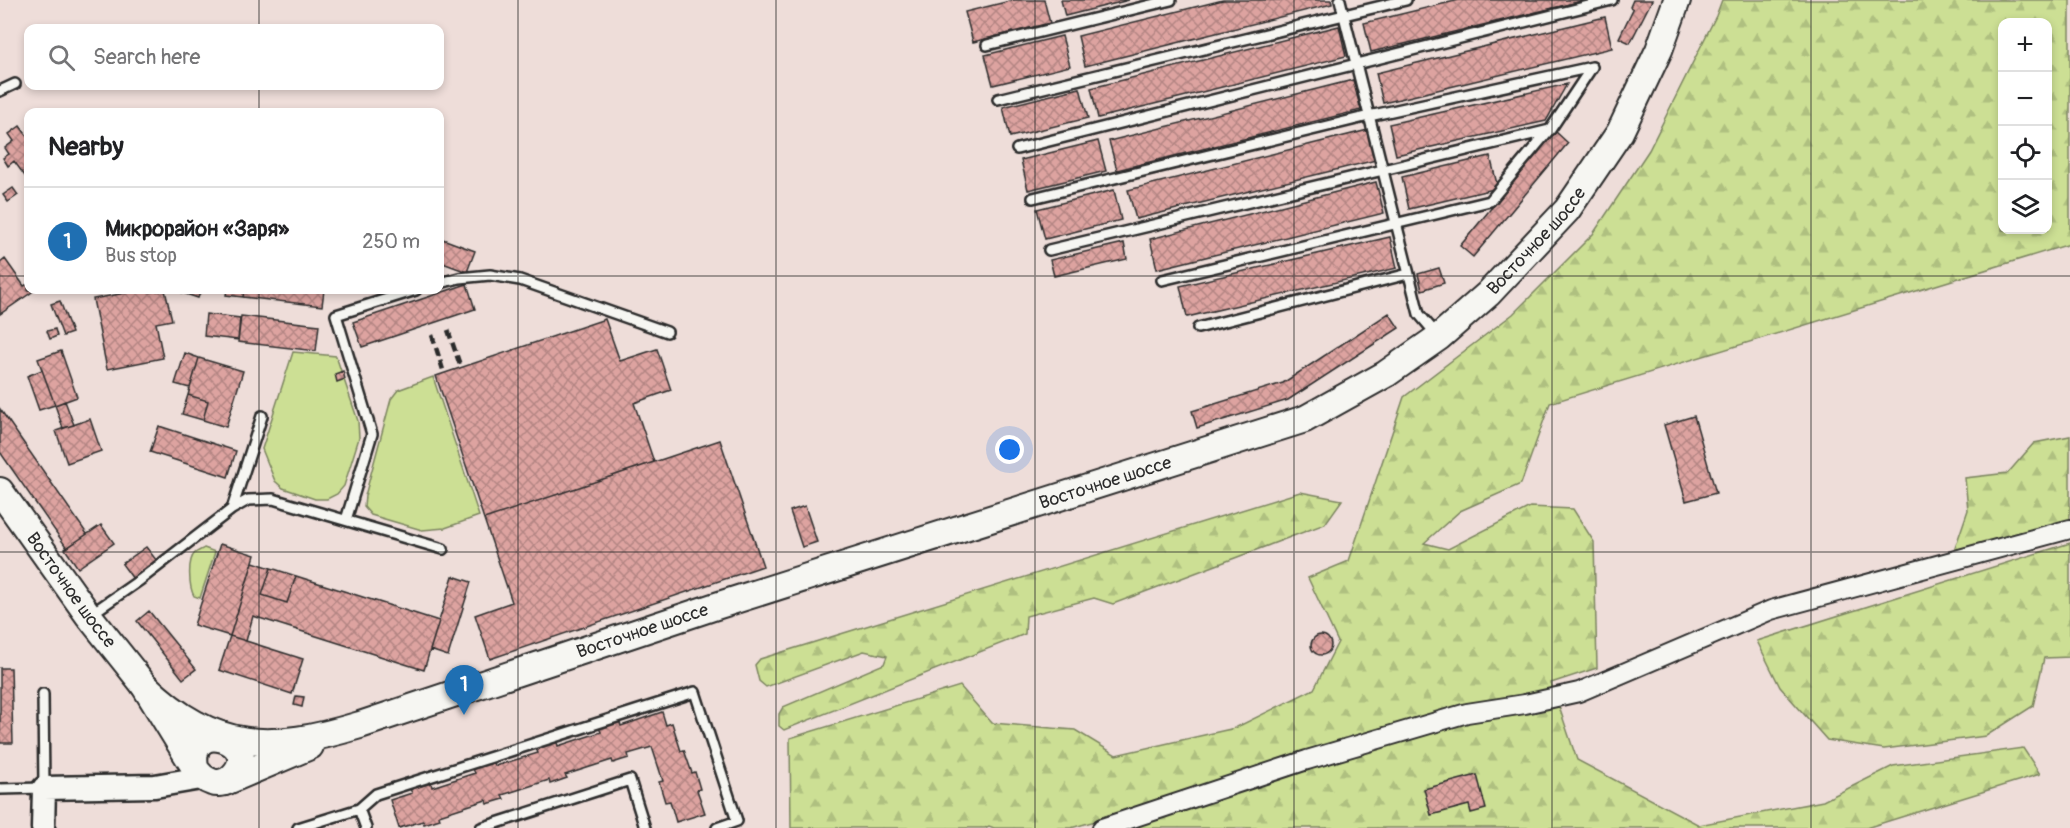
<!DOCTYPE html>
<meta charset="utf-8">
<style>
:root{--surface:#fff;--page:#f2f2f2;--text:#202124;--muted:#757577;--line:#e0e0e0;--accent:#1f6fb2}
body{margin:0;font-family:Pangolin,sans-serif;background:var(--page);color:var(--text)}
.controls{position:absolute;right:18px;top:18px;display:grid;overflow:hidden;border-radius:12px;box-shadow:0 3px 9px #0003}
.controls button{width:54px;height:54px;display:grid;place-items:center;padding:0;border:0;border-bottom:2px solid var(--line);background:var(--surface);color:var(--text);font:30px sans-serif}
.you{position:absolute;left:1010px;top:450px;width:21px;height:21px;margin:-15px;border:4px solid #fff;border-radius:50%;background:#1a73e8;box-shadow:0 0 0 9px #1a73e833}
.badge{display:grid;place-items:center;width:39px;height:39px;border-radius:50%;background:var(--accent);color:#fff;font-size:20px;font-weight:700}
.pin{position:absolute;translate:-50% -50px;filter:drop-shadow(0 2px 3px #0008)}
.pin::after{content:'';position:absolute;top:32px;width:21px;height:18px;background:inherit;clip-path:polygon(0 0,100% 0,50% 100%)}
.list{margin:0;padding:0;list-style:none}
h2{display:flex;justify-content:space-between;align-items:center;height:78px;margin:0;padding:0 24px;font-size:26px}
h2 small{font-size:20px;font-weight:400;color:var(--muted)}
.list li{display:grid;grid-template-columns:39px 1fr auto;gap:18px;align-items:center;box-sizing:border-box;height:108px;padding:0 24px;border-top:2px solid var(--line)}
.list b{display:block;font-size:22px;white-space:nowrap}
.list p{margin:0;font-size:20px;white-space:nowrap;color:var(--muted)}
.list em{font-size:20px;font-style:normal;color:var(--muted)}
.icon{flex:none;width:33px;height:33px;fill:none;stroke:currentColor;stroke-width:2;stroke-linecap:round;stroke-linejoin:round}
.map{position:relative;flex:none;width:2070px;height:828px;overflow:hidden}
.search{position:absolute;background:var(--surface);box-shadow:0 3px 9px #0003;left:24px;top:24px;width:420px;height:66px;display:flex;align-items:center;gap:15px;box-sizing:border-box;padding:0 21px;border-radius:12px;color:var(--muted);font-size:22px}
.panel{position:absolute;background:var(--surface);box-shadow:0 3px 9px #0003;left:24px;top:108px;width:420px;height:186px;border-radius:12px}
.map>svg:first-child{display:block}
.grass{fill:#ccdf94;stroke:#7c8560;stroke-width:1.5}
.forest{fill:url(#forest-firs);stroke:#7c8560;stroke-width:1.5;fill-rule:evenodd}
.building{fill:url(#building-cross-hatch);stroke:#2b2b2b;stroke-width:1.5}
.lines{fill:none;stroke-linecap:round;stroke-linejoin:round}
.service-casing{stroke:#2b2b2b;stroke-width:14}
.minor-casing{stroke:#2b2b2b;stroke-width:22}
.tertiary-casing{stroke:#2b2b2b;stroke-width:27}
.secondary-casing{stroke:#2b2b2b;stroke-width:30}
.service{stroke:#f6f6f2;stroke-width:9}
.minor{stroke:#f6f6f2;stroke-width:18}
.tertiary{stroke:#f6f6f2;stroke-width:22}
.secondary{stroke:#f6f6f2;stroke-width:26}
.rail{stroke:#2b2b2b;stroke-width:4.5;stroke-dasharray:9 4.5;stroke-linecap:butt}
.grid{fill:none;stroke:#2b2b2b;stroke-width:1.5;stroke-opacity:0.55}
.labels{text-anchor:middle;stroke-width:6;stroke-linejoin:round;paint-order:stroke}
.street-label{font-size:18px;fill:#2b2b2b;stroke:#f6f6f2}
</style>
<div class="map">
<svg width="2070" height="828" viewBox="0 0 2070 828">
<defs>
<pattern id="forest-firs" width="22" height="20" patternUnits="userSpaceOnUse" patternTransform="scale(1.5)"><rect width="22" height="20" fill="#ccdf94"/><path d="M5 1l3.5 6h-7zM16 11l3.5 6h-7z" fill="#afc080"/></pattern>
<pattern id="building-cross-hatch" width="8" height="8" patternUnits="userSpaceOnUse" patternTransform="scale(1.5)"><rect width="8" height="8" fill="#dda3a0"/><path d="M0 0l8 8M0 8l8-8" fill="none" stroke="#b38583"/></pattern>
</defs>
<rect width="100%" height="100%" fill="#eeddd9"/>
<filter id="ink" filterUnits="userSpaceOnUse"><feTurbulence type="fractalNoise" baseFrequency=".0167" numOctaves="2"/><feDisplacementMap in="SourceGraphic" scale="12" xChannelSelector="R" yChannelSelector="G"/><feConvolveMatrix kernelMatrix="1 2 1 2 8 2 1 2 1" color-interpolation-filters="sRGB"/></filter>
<g filter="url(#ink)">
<path class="grass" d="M293,352L336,356L358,421L359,438L344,486L337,494L327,499H315L283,488L275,481L262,449Z
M433,377L479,516L445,528L422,530L371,515L364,507L365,496L391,399L398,390Z
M204,548L215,552L200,598L194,596C189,587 187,560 195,553C198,551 201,550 204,548Z"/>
<path class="forest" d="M1722,0H2070V244L1550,403L1521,484L1460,511L1424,543L1448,549L1530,507L1573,509L1594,542L1597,668L1551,683L1577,760L1699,825L1823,801L1893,766L2023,748L2040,774L1866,828H1137L1154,804L1071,828H994L989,826L985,828H791L790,738L960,686L992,723L1075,730L1116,755L1235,728L1314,689L1338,642L1308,578L1349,561L1404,397L1513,314L1593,234L1649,150L1716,16ZM2002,22H2048V230H2002Z
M2070,436V520L1953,554L1968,510L1965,478L2008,473L2034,443Z
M1300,492L1342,500L1325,524L1113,604L1094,598L1026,616L1025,634L784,730L779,726V714L783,707L884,664L887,656L864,651L766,687L759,681L755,665L760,659Z
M2070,543V657L2044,658L2033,706L1986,736L1884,749L1827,740L1780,687L1757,641Z"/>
<path class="building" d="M1014,0H1044L1050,23L973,42L965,12Z
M1061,0H1129L1065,16Z
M1223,0H1331L1332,4L1085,66L1078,36Z
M1459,0H1586L1371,52L1364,23Z
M1633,0H1652L1630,43L1619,38L1633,9L1630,7Z
M1605,17L1612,48L1383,103L1376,73Z
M1339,26L1346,56L1098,118L1091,88Z
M1062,36L1070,66L993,85L985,55Z
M1353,80L1361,110L1117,170L1109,141Z
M1567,84L1546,121L1396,155L1389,124Z
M1080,88L1088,118L1010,137L1003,107Z
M20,126L28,137V173L25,176L14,161L8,166L3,158L9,154L5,148L14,141L9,134Z
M1368,130L1376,160L1136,219L1128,190Z
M1555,131L1568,143L1473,257L1460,246Z
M1098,141L1106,171L1028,190L1021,160Z
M1490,156L1498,188L1409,209L1402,177Z
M1376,182L1384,213L1157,269L1150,239Z
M13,188L18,195L8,202L3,195Z
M1114,190L1121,220L1045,239L1037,209Z
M1390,237L1397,268L1187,317L1180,286Z
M440,238L475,251L467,272L440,262Z
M1124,243L1127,259L1054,276L1050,260Z
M5,259L24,286L28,284V290H35L0,314V263Z
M1439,268L1444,283L1422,290L1418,274Z
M467,284L475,309L362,347L353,322Z
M141,290H149L150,292L165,290L172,320L156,323L163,358L107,369L93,299Z
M174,290H201L198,298Z
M227,290H244L243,297L226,295Z
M244,290H324L322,306L243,297Z
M60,301L72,333L63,336L51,304Z
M1389,313L1399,328L1288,400L1197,428L1192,411L1283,383Z
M206,314L240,318L238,340L204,336Z
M241,316L319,325L316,351L238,342Z
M605,319L620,361L657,349L671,390L634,403L654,462L484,519L436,376Z
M55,329L57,336L50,339L47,331Z
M61,351L77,397L55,405L38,359Z
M185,353L199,358L190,388L175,384Z
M199,358L243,371L226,427L203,420L208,401L188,395Z
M42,370L55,405L39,410L27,376Z
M343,371L345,379L337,382L335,374Z
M188,395L208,401L203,420L182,414Z
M65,401L74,425L63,428L55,405Z
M0,409L87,534L67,548L0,452Z
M1694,416L1716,493L1686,501L1664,425Z
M90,419L101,451L67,463L56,431Z
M159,426L236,451L228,477L150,452Z
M720,440L763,566L490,659L475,615L512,602L484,519Z
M805,506L817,542L802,547L790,511Z
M101,525L114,543L78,568L65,549Z
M220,544L255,555L230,636L194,625Z
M146,547L157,561L133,579L122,564Z
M253,562L271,568L262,595L287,603L296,576L439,621L424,670L253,616L246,641L230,636Z
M271,568L296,576L287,603L262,595Z
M453,576L471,582L448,656L430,650Z
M149,611L196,669L183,679L137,621Z
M1311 645a10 10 0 1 1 20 0a10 10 0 1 1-20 0Z
M230,636L303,659L292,694L219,670Z
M0,668H11L13,743H0Z
M296,696L304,697L302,707L294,705Z
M662,712L666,725L672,723L681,751L684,750L692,773L695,772L700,789L697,790L705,813L676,822L670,801L665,802L659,782L663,781L652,747L628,754L629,758L622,760L613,763L612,760L565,775L567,778L550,784L549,780L502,795L504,799L487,804L486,800L439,815L440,819L424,824L423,821L399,828L390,800L412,793L410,789L431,783L432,787L475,773L473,769L494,762L495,766L538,753L536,748L557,742L558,746L601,732L599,728L620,722L621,726Z
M1477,775L1486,809L1471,813L1469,805L1431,815L1424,789Z"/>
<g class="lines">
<defs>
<path id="service" d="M1340,0L1419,314L1437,335
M987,45L1171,0
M0,91L15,84
M998,99L1406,0
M1017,149L1612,0
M1033,198L1369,116L1592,67
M1049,250L1550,130L1592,67
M1162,280L1490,201L1549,130
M440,283L459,278L490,275L520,280L667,332
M1198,328L1408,274
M232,509L262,416
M346,520L372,434L336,315L416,290
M91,614L140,580L232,509L248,500L273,499L443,549
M0,789L44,788L43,694
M359,809L376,794L695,692L737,821L717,828
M298,828L359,809L366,828
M481,828L630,780L645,828"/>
<path id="minor" d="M1102,828L1307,760L1467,713L1525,704L1579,692L1771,610L2070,529"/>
<path id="tertiary" d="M43,828L44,788L155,786L201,778"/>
<g id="secondary">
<path id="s1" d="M0,491L89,616L144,685L195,768C203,781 220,790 233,776C266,743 186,713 195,768"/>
<path id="s2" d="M144,685C214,753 271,752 360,725L713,607L1305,419L1386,374L1439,337L1488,294L1567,210L1620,132L1659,50L1677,0"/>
<path d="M225,782L310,746"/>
</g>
</defs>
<use href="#service" class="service-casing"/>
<use href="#minor" class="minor-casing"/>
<use href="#tertiary" class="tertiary-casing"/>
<use href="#secondary" class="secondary-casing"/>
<use href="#service" class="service"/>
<use href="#minor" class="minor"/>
<use href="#tertiary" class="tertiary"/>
<use href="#secondary" class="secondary"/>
<path class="rail" d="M448,330L461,368
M432,335L444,373"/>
</g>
</g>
<path class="grid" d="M259,0V28M518,0V828M776,0V828M1035,0V828M1294,0V828M1552,0V828M1811,0V828M259,86V112M0,276H28M440,276H2070M259,290V828M0,552H2070"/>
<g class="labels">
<g class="street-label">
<text dy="6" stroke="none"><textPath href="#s2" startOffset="1522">Восточное шоссе</textPath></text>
<text dy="6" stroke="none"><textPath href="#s2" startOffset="1018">Восточное шоссе</textPath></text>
<text dy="6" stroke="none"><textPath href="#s1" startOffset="122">Восточное шоссе</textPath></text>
<text dy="6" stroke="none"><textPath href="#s2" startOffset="532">Восточное шоссе</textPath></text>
</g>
</g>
</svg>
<div class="controls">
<button>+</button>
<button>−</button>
<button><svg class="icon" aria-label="locate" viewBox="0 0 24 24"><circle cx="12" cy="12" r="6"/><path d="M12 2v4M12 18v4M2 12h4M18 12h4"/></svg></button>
<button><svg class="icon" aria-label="layers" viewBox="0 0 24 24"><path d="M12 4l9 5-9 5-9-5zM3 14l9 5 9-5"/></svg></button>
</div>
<div class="you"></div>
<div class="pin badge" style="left:464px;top:715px">1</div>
<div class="search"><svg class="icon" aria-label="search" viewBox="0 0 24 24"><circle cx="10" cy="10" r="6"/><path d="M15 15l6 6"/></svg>Search here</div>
<section class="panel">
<h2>Nearby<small></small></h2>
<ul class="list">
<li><span class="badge">1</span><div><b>Микрорайон «Заря»</b><p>Bus stop</p></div><em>250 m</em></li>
</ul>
</section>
</div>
